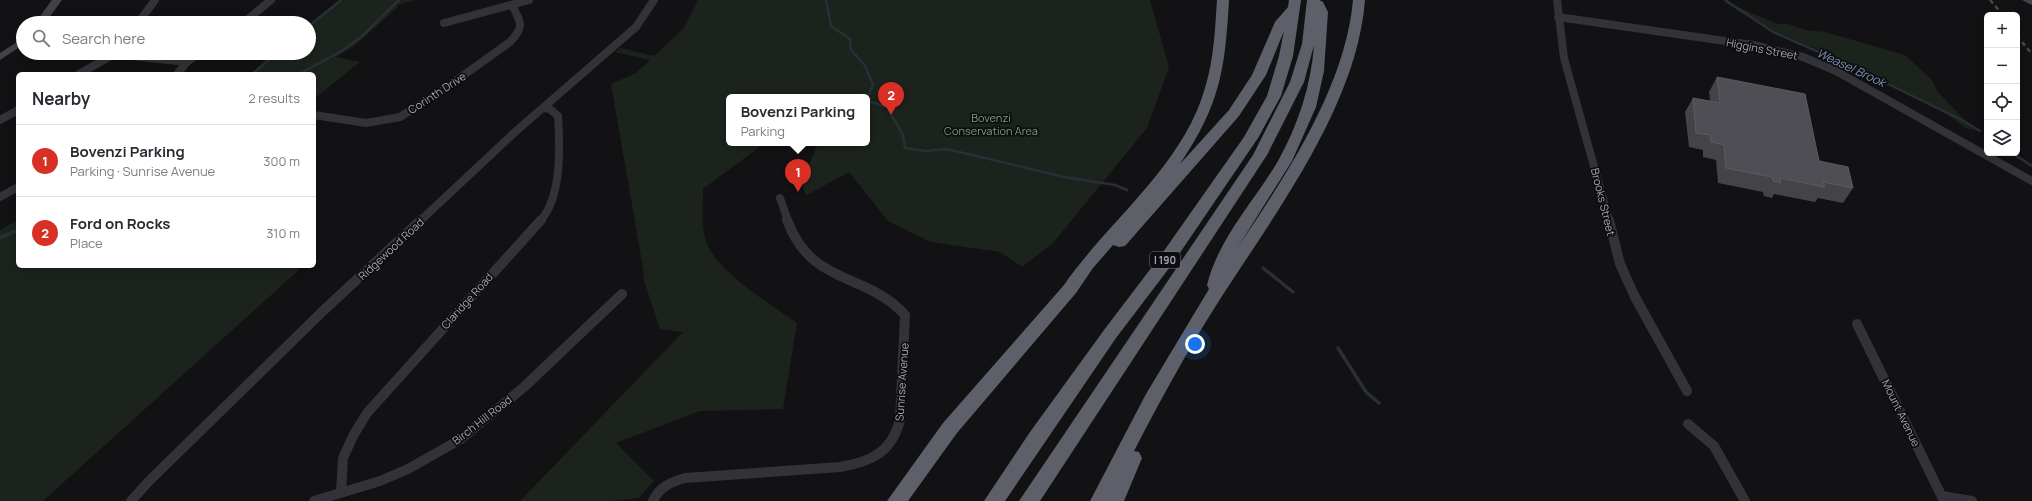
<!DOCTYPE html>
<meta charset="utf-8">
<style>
:root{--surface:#fff;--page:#f7f7f7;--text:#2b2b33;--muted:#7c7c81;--line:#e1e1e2;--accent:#d93025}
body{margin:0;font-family:Manrope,sans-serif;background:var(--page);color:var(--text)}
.controls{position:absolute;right:12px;top:12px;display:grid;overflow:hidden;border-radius:6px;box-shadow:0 2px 10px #0003}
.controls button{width:36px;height:36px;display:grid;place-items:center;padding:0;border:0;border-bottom:1px solid var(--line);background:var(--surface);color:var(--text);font:20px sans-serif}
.you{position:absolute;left:1195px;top:344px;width:14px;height:14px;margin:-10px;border:3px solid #fff;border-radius:50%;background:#1a73e8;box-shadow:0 0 0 6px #1a73e833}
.badge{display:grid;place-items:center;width:26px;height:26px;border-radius:50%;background:var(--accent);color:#fff;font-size:13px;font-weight:700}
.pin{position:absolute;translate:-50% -33px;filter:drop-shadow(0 1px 2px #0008)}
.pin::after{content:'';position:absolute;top:21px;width:14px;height:12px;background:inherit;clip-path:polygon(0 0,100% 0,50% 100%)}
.popup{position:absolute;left:726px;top:94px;width:144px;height:52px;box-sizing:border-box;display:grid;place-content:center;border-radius:6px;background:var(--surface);filter:drop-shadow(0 1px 3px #0005);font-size:13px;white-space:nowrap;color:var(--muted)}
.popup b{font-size:15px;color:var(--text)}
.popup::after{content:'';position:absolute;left:50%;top:100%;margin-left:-8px;border:8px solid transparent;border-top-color:var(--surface)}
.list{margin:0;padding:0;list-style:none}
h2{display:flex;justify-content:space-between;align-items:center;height:52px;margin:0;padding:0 16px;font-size:17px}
h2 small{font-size:13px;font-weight:400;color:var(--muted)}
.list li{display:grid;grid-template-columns:26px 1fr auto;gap:12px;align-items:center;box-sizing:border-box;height:72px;padding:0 16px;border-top:1px solid var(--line)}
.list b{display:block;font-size:15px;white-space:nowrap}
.list p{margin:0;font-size:13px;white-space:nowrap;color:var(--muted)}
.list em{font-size:13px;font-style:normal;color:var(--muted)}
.icon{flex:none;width:22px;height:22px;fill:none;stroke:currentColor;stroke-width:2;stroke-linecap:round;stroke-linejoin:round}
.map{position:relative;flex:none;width:2032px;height:501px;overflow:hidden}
.search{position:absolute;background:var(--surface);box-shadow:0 2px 10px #0003;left:16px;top:16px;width:300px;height:44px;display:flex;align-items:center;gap:10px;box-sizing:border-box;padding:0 14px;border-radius:22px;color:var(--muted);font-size:15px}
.panel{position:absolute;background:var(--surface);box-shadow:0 2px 10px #0003;left:16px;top:72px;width:300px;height:196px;border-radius:6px}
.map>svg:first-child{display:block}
.green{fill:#1c231d;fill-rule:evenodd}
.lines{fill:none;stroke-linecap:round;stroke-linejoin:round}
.stream-far1{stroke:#282f37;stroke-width:2.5}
.stream{stroke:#282f37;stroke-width:3.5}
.street-far1{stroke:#323338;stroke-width:8}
.street{stroke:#323338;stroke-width:10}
.secondary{fill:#404248;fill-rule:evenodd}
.highway{fill:#5e6069;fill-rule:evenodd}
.rail{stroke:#47494f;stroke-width:2.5;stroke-dasharray:4.5 3.5;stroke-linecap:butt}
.wall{fill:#434348}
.building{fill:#4e4e54;stroke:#5b5c63}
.labels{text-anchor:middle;stroke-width:3.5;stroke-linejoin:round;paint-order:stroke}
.shield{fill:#0d0c0e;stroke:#767882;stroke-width:1}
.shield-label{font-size:10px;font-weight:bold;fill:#a3a7b4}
.street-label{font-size:11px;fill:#a3a7b4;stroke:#0d0c0e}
.park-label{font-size:11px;fill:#799f7e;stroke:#0d0c0e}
.water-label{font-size:12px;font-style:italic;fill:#7892b0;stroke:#0d0c0e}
</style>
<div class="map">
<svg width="2032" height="501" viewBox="0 0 2032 501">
<rect width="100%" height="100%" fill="#121113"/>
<path class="green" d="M341,0H416L396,5L398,7L354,46L336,57L360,62L314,99V74H253L279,53H309V27Z
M698,0H1150L1169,67L1147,128L1053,243L1022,267L1000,252L931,242L888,221L849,172L807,195L801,185L818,143L761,146L703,189C703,208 700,233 710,250C727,278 770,304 797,323L783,409L700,411L616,443L654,481L639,498L610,501H520L683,332L660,329L643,278L644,274L611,84L636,73L650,60L615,52L620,48L654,56L684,28ZM729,97H867V143H729Z
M1721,0L1778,24H1788L1806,30L1825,32L1905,55L1932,80L1938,92L1974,130L1967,129L1948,115L1821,51L1765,27Z
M18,220V266H292L300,269L43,501H0V230Z"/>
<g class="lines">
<path class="stream-far1" d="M826,0L831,26L850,39L851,50L864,64L873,85L867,98
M1725,0L1773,32L1853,67L1960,119L1980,131
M309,26L341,0
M252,74L277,53
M299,74L340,52L361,37L399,0
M867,101L887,107L903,135L905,148L926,151L947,149L1064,177L1115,185L1127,190
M2012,153L2032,166"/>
<path class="stream" d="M0,238L18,230
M1263,268L1293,292
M1338,348L1366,392L1379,403"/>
<path class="street-far1" d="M1557,0L1564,58L1609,221
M1558,17L1753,45L1803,57L1836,71L2032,181
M138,23L155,0
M243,23L271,0
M444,23L529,0
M114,54L187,62
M79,74L116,53
M177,74L187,62L199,53
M314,115L366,123L400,117L440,92L510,42C525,26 521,23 512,5
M0,120L18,110
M0,197L18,187
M780,198L788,221
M420,221L515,132L636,27L654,0
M540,221C562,198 560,146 558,116L550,109L543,108"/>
<path class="street" d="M1609,220L1620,264L1635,297L1687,391
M1857,324L1944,501
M1688,424L1714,446L1745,501
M341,492L343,458L353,436L367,413L541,220
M1942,496L1972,501
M131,501L149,481L324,310L421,220
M314,501L380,481L408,469L461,439L524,387L622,294
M653,501C659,487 671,482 685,478L840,467C871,462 892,452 900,420L905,315C865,271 812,287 787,220"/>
<path class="secondary" d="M52,0H62L45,23H35Z
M23,38V45L0,60V53Z"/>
<path class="highway" d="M1217,0H1229C1225,71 1220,104 1180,164L1229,110L1252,75L1275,22L1288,7L1289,0H1301L1293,56L1281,96L1258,138L1173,263L1116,338L1005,501H984L1030,432L1104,330L1161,255L1244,137L1267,96L1279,56L1284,31L1266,75L1239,116L1125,246L1119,247L1113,245L1093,268L1076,293L957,433L908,501H887L943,423L1064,285C1109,220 1183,166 1205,88C1214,59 1215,29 1217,0Z
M1307,0H1319L1323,2L1328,12L1324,71L1316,107L1292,161L1236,250C1284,178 1345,89 1353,0H1365C1357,107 1273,216 1217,304C1187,351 1160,401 1134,451L1139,452L1142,458L1124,501H1090L1146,394L1209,289L1207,285C1219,237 1254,202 1278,161C1298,125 1311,86 1314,45L1304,82L1267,155L1040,501H1019L1253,155L1290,82L1302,44Z"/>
<path class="rail" d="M1990,0L2003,15
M2017,36L2032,54"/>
</g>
<path class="wall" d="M2022,0H2032V5Z
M1717,77L1853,188L1843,203L1818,198L1815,202L1774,194L1772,198L1764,196L1763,192L1718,183L1716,160L1703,157V150L1689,147L1685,112L1693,98L1710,101L1709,92Z"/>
<path class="building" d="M1717,77L1805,94L1819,161L1848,167L1853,188L1823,182L1825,187L1780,178L1781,183L1773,181L1772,177L1726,168L1724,145L1711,142L1710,135L1696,133L1693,98L1720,103Z"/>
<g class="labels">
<rect class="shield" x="1150" y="252" width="30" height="16" rx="3"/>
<g class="shield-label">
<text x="1165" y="264">I 190</text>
</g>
<g class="street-label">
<text transform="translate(1762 49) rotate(11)" y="4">Higgins Street</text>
<text transform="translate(437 93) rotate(-33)" y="4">Corinth Drive</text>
<text transform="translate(1603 202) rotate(76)" y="4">Brooks Street</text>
<text transform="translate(391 249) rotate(-43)" y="4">Ridgewood Road</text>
<text transform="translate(467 301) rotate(-48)" y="4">Claridge Road</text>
<text transform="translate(902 382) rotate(-86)" y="4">Sunrise Avenue</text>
<text transform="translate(1901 413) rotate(64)" y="4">Mount Avenue</text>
<text transform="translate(482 420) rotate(-38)" y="4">Birch Hill Road</text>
</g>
<g class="park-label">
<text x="991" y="122">Bovenzi<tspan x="991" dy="13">Conservation Area</tspan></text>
</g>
<g class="water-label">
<text transform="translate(1851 68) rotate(25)" y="4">Weasel Brook</text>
</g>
</g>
</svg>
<div class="controls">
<button>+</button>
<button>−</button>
<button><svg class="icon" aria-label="locate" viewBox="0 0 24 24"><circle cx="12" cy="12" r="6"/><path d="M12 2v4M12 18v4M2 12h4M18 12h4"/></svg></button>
<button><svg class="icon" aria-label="layers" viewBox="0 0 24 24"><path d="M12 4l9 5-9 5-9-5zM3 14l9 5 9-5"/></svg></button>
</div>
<div class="you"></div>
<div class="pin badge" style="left:798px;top:192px">1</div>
<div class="popup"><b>Bovenzi Parking</b>Parking</div>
<div class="pin badge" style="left:891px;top:115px">2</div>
<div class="search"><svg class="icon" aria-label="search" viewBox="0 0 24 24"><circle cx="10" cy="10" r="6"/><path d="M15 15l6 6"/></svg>Search here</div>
<section class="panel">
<h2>Nearby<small>2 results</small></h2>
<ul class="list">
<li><span class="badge">1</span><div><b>Bovenzi Parking</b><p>Parking · Sunrise Avenue</p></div><em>300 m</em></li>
<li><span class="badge">2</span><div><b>Ford on Rocks</b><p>Place</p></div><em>310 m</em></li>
</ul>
</section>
</div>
